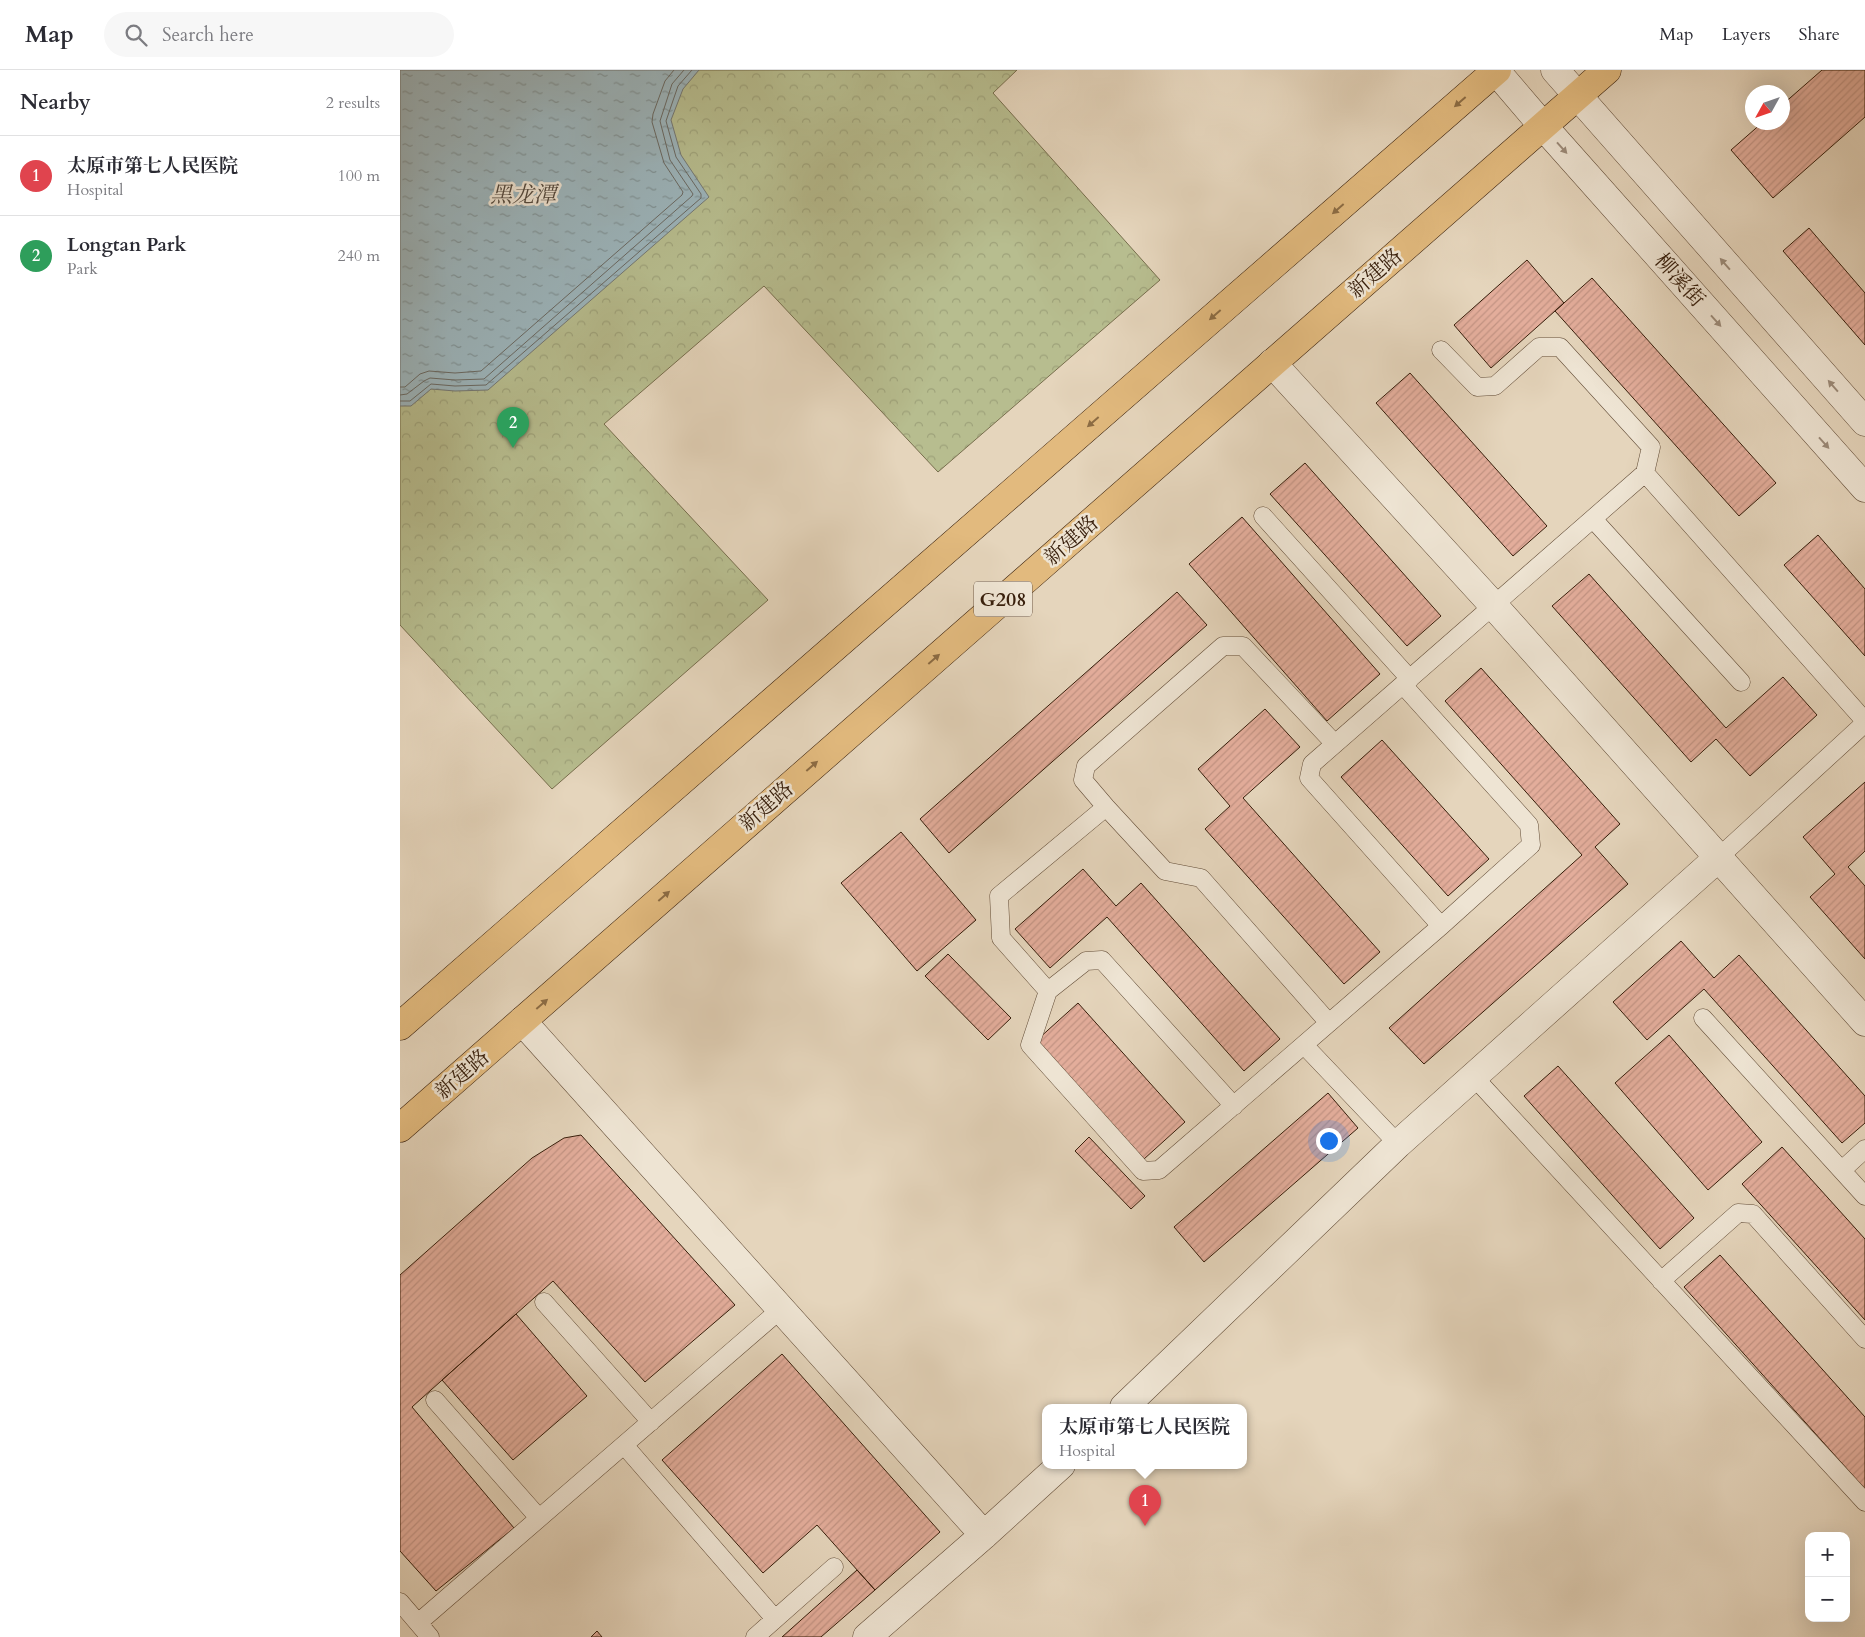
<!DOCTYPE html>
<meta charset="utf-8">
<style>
:root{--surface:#fff;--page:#f7f7f7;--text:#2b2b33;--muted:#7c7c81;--line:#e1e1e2;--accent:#d93025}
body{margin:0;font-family:Cardo,"Noto Serif SC",serif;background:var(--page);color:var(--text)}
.controls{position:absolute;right:15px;bottom:15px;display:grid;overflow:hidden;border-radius:10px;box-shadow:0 5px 20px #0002}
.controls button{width:45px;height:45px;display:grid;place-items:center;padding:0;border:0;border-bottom:1px solid var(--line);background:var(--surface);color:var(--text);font:25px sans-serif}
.compass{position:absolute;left:1345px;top:15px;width:45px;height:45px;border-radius:50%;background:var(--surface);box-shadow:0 5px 20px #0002;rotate:230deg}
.you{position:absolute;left:928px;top:1070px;width:18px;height:18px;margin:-12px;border:4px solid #fff;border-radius:50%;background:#1a73e8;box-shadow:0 0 0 8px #1a73e833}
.badge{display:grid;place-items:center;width:32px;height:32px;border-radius:50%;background:var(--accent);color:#fff;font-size:16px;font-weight:700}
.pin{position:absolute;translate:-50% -41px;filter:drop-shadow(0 1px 2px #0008)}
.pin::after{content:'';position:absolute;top:26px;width:18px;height:15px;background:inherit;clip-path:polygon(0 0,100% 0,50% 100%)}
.popup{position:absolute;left:642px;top:1334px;width:205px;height:65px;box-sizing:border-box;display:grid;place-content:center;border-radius:10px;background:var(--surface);filter:drop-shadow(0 1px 4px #0005);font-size:16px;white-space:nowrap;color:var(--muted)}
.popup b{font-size:19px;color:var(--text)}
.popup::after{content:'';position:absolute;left:50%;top:100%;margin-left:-10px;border:10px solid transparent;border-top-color:var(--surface)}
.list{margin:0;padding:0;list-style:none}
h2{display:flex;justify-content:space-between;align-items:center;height:65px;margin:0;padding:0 20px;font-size:21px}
h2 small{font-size:16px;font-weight:400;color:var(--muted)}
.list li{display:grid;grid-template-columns:32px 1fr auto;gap:15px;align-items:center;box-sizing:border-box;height:80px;padding:0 20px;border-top:1px solid var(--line)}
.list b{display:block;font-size:19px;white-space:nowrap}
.list p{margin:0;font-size:16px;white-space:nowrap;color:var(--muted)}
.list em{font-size:16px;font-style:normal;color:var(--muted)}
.icon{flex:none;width:28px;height:28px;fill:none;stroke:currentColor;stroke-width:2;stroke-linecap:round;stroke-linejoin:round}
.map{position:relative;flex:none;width:1465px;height:1567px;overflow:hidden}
header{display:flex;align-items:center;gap:30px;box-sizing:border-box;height:70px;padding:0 25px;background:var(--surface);border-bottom:1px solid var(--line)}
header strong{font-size:24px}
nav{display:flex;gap:28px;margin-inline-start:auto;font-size:18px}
.search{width:350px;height:45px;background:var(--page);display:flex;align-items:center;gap:12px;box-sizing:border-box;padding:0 18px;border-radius:28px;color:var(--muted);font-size:19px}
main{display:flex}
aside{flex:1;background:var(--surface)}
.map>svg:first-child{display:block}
.park{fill:url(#park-crowns);stroke:#776e4d}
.water{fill:url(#water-ripples);stroke:#747975}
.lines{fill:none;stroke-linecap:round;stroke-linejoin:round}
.shore{stroke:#6a6a64;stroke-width:1}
.building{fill:url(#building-hatch);stroke:#371e0b}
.service-casing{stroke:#624c37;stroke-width:19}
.minor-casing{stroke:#624c37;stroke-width:29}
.tertiary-casing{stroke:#624c37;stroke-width:29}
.primary-casing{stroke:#371e0b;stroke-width:29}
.service{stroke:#eee4d3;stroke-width:18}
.minor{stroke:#eee4d3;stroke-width:28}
.tertiary{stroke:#eee4d3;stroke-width:28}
.primary{stroke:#e2ba7e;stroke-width:28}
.oneway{fill:#8c6c44}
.oneway2{fill:#9c8b79}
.labels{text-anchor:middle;stroke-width:5;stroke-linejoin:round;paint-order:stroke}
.shield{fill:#eee4d3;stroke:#6e5947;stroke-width:1}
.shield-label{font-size:20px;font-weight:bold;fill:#371e0b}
.street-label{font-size:21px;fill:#371e0b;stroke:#eee4d3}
.water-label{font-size:22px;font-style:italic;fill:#554b40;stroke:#eee4d3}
</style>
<header>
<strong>Map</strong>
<div class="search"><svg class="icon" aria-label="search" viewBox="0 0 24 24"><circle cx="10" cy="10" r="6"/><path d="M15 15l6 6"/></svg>Search here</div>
<nav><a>Map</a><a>Layers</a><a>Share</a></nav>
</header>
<main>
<aside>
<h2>Nearby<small>2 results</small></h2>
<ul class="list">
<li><span class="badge" style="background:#e0444e">1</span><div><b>太原市第七人民医院</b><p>Hospital</p></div><em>100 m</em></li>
<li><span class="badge" style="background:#2e9e5b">2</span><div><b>Longtan Park</b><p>Park</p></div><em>240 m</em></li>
</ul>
</aside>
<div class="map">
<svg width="1465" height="1567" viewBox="0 0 1465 1567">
<defs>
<pattern id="park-crowns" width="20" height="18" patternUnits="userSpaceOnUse" patternTransform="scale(1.25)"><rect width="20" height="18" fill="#b7bd8f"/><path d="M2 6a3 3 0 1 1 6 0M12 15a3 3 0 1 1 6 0" fill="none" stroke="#9ea27a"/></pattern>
<pattern id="water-ripples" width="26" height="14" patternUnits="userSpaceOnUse" patternTransform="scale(1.25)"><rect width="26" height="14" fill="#9cb5bc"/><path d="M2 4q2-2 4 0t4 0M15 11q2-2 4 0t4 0" fill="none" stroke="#809397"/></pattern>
<pattern id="building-hatch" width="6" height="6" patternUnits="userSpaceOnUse" patternTransform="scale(1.25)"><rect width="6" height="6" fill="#e3ad9b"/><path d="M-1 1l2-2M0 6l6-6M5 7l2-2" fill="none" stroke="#c39484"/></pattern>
</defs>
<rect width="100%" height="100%" fill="#e5d5bc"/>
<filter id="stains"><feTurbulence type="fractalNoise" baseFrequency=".004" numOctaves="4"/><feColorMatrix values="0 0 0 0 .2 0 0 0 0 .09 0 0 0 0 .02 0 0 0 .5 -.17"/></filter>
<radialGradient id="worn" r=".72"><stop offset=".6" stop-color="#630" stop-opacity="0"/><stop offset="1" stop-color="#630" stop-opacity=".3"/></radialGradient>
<path class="park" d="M0,0H617L593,23L760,210L538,402L364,216L204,354L368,530L152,719L0,555Z"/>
<path class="water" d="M0,0H299L283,19L271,50L281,85L309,127L88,320L55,321L31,319L11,336H0Z"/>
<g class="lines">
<path class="shore" d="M0,317H5L20,304L29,301L55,303L81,301L282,125L283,122L264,93L252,52L253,44L265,11L274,0
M0,325L7,324L24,311L30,308L55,310L84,309L292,126L293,124L270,90L260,51L272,14L284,0
M0,331H10L31,314L55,316L86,315L301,128V124L276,87L266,51L278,16L292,0"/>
</g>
<path class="building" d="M1422,0H1465V47L1373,128L1331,80L1363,52H1382V35Z
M1409,158L1465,223V275L1383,181Z
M1127,190L1164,233L1091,298L1054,255Z
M1192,208L1376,413L1339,446L1155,241Z
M1010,303L1147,456L1113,486L976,333Z
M905,393L1041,546L1007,576L870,424Z
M842,447L980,604L927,651L789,494Z
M1418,465L1465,519V586L1384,495Z
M1189,504L1326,658L1383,607L1417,645L1350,706L1316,669L1291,692L1152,536Z
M777,522L807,555L549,783L520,749Z
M1081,598L1220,754L1195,777L1228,814L1024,994L989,958L1182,785L1045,631Z
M865,639L900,677L843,728L980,882L944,914L805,759L830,736L798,699Z
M982,670L1089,789L1048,826L941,707Z
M1465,712V781L1448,797L1465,816V889L1410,827L1435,804L1403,767Z
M501,762L576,850L517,901L441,813Z
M683,799L716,836L741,813L880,969L844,1001L707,847L650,898L615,859Z
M1281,871L1314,908L1339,885L1465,1026V1053L1442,1073L1304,919L1247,970L1213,932Z
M548,884L611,948L588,970L525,906Z
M678,933L785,1052L744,1089L637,970Z
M1269,965L1362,1072L1308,1120L1215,1013Z
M1158,996L1294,1148L1260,1179L1124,1026Z
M928,1023L958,1058L804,1192L774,1157Z
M181,1065L335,1235L245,1312L153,1211L12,1337L114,1458L36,1521L0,1481V1205L132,1088L164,1068Z
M689,1067L745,1126L731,1139L675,1081Z
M1382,1077L1465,1169V1250L1342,1114Z
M1320,1185L1465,1347V1419L1284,1217Z
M116,1244L187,1326L113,1390L42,1310Z
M382,1284L540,1462L475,1520L417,1455L363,1503L262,1390Z
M457,1500L475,1520L421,1567H382Z
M197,1561L202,1567H191Z"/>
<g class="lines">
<defs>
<path id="service" d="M1041,280L1077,317L1095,316L1139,277H1160L1251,377L1245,403L912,694L909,708L1041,856
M1245,403L1465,651
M863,446L1010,609
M1193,449L1341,612
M706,737L599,826L601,868L648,921L630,975L743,1101L759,1100L1041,856L1131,775L1129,755L1003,615
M1318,788L1465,653
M648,921L686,891L702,890L834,1036
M1303,948L1465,1126
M929,953L801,808L765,801L706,737L683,710L686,696L823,576H843L935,674
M904,975L998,1074
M1074,1007L1465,1432
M1442,1100L1465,1079
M1261,1211L1338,1143L1353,1144L1465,1269
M144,1232L251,1352
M35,1330L139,1448
M224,1375L375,1549
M0,1532L30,1567
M18,1553L381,1239
M355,1567L434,1497"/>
<path id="minor" d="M872,293L1094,536L1465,952
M122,951L584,1465
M724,1337L998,1074L1318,788
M467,1567L584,1465L661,1395"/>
<path id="tertiary" d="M1155,0L1465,352
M1096,1L1143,56L1465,418"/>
<path id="primary" d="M0,956L1097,0
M0,1058L1207,0"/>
</defs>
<use href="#service" class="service-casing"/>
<use href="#minor" class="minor-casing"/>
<use href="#tertiary" class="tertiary-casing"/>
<use href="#primary" class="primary-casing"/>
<use href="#service" class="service"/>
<use href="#minor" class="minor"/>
<use href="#tertiary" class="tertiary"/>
<use href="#primary" class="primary"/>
</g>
<defs><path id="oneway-solid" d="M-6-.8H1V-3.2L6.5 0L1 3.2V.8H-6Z" transform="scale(1.25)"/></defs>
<g class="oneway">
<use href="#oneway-solid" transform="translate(1060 32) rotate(139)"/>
<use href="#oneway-solid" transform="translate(938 139) rotate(139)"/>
<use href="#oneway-solid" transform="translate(815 245) rotate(139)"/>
<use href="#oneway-solid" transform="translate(693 352) rotate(139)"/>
<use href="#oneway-solid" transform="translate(534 589) rotate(-41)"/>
<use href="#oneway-solid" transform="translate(412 696) rotate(-41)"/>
<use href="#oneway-solid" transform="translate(264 826) rotate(-41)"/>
<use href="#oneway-solid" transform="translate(142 934) rotate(-41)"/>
</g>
<g class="oneway2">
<use href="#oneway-solid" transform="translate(1162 78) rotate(48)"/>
<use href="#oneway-solid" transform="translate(1325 194) rotate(-131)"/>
<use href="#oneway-solid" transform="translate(1316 251) rotate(48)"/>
<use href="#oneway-solid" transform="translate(1433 316) rotate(-131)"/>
<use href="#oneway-solid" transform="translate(1424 373) rotate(48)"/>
</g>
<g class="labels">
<rect class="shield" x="574" y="511.5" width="58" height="35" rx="4"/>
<g class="shield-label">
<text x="603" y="536">G208</text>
</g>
<g class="street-label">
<text transform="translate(975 203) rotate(-41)" y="7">新建路</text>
<text transform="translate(1280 210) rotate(48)" y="7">柳溪街</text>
<text transform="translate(671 470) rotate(-41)" y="7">新建路</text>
<text transform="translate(366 736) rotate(-41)" y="7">新建路</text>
<text transform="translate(62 1004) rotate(-41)" y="7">新建路</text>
</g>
<g class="water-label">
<text x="123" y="132">黑龙潭</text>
</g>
</g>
<rect width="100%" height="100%" filter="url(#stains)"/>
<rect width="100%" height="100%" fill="url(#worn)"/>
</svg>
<div class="controls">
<button>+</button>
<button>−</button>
</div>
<svg class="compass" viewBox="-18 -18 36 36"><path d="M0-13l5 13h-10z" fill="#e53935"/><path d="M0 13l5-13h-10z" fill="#7c7c81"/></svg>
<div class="you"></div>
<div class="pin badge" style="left:745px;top:1456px;background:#e0444e">1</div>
<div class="popup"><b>太原市第七人民医院</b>Hospital</div>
<div class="pin badge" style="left:113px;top:378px;background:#2e9e5b">2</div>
</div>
</main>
